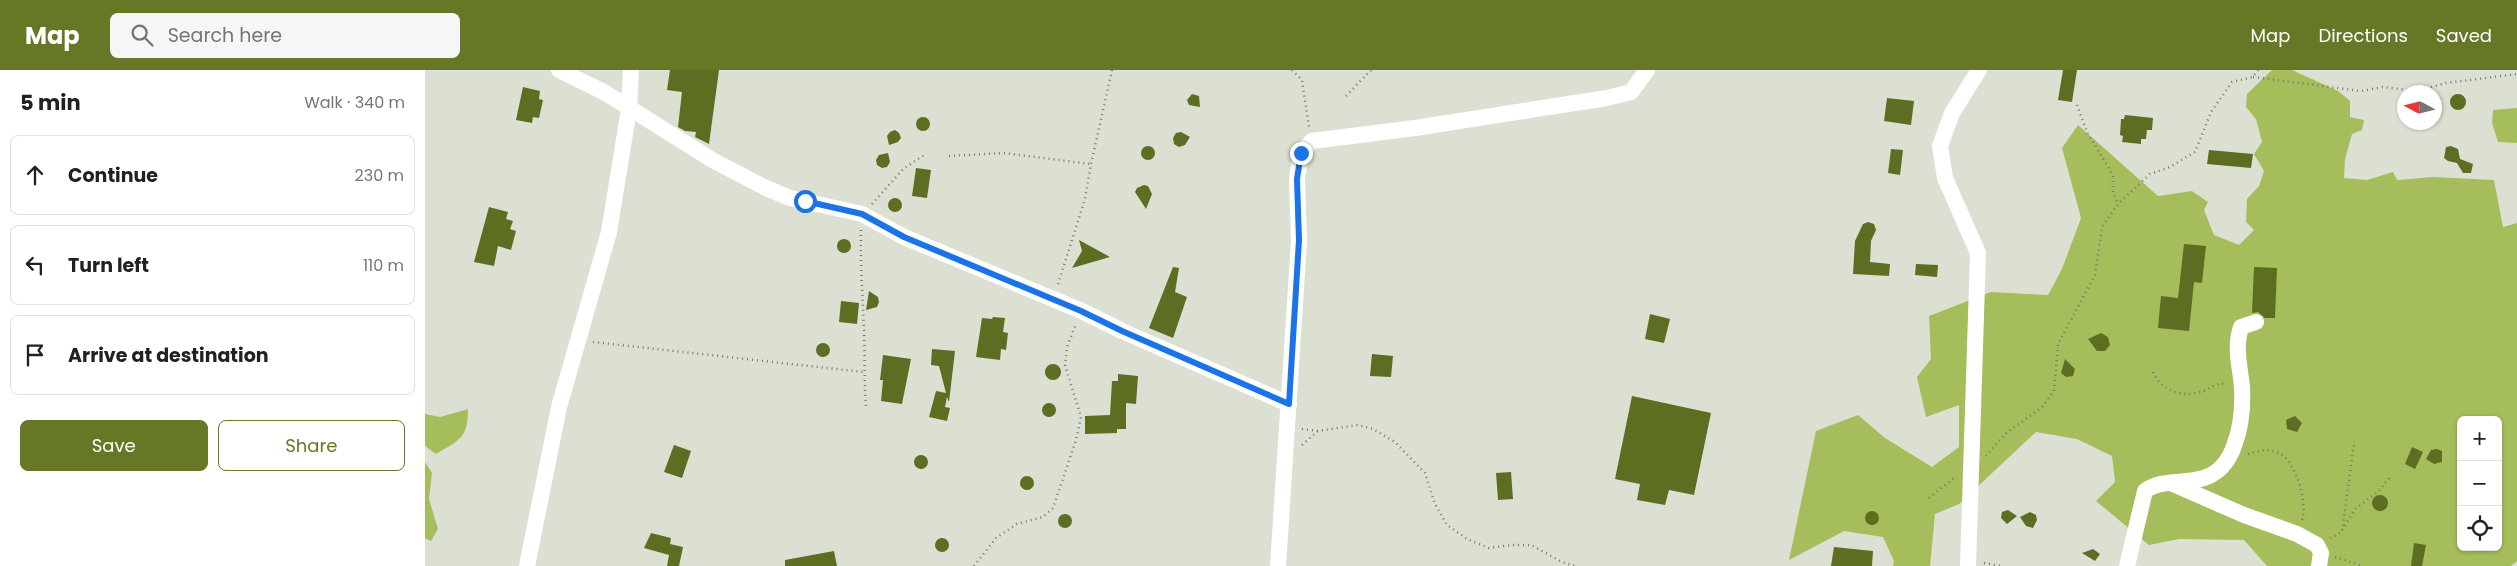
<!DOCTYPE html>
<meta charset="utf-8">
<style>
:root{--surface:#fff;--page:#f6f6f6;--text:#202124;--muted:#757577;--line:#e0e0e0;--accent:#667725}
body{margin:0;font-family:Poppins,sans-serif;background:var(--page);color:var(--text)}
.controls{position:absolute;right:15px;bottom:15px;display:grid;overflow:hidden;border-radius:8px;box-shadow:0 1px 4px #0004}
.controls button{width:45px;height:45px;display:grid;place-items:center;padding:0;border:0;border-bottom:1px solid var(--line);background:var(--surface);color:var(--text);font:25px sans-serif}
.compass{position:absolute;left:1972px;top:15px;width:45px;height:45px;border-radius:50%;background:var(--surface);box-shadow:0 1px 4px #0004;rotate:277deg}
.stop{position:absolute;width:15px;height:15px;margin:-11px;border:4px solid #1a73e8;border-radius:50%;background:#fff}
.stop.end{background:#1a73e8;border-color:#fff;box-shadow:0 1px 5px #0008}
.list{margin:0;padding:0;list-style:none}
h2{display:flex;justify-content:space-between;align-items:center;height:65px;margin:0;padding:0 20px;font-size:21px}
h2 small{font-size:16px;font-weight:400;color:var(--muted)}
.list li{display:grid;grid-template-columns:32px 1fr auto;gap:15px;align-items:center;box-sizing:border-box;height:80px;margin:0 10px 10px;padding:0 10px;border:1px solid var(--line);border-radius:8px}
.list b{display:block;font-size:19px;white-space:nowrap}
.list em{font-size:16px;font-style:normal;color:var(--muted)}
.actions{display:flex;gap:10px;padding:15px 20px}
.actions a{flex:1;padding:11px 0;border:1px solid var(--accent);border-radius:8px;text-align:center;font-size:18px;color:var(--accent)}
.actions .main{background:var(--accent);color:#fff}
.icon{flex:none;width:28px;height:28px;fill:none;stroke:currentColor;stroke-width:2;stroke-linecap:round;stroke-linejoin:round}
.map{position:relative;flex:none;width:2092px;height:496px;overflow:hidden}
header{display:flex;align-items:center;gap:30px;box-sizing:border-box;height:70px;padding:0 25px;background:var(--accent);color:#fff}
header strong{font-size:24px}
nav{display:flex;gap:28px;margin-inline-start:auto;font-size:18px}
.search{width:350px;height:45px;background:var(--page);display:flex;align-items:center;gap:12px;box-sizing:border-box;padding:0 18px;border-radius:8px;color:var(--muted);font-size:19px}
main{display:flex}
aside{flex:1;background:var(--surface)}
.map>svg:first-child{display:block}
.forest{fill:#a6bd5b;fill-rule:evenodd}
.building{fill:#5d6d21}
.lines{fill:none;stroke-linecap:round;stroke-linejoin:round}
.path{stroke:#75786e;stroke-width:2.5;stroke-dasharray:1 4;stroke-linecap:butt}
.minor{stroke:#fff;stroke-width:16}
.route{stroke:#1a73e8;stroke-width:6}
</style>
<header>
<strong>Map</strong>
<div class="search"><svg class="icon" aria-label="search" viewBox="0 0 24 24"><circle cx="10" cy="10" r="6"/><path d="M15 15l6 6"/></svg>Search here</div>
<nav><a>Map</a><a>Directions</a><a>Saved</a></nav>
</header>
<main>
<aside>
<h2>5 min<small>Walk · 340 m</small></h2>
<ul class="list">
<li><svg class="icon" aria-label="ahead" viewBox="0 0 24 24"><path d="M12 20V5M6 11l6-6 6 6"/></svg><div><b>Continue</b></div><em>230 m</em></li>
<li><svg class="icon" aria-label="left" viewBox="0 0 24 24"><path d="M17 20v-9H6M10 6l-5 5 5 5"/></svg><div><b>Turn left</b></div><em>110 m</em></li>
<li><svg class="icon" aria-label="arrive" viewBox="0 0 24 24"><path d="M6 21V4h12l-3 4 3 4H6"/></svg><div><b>Arrive at destination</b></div></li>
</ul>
<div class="actions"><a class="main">Save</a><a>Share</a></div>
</aside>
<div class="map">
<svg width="2092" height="496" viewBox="0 0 2092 496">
<rect width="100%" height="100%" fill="#dce0d2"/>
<path class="forest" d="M1847,0H1867L1913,21L1925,31V47L1939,50L1937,60L1927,64L1920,89L1919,108L1942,110L1968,102L1972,110L2008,107L2069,110L2078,157L2092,153V491L2086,496H1842L1819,470L1754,469L1724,475L1671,431L1690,412L1687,386L1652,369L1611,362L1534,434L1510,444L1505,496H1468L1469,491L1458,467L1419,461L1364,490L1391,361L1433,345L1460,368L1507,397L1534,377V335L1501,347L1492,307L1506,289L1504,246L1566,222L1623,225L1637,199L1656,148L1637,78L1653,55L1733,126L1767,121L1783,132L1779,140L1789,165L1814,175L1829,160L1821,152L1822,129L1834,116L1839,101L1829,84L1837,72L1831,49L1821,37L1822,24ZM2036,350H2073V477H2036Z
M2092,38V73L2073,72L2067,53L2068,40Z
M43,339C43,369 34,370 11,384L0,376V344L15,347Z
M0,392L7,403L4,429L13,459L6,471L0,468Z"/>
<path class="building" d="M245,0H294L284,74L270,67L271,62L260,61L253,57L257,22L242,20Z
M1638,0H1652L1647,32L1633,30Z
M98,17L115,21L114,29L118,30L114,48L108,47L107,53L91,50Z
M767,24L774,26L775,37L764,35L762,30Z
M2025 32a8 8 0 1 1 16 0a8 8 0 1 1-16 0Z
M1462,28L1489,31L1486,55L1459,51Z
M1700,45L1728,48L1727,60H1722L1721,69H1716V74L1697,72L1698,66L1695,65L1696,49H1699Z
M491 54a7 7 0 1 1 14 0a7 7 0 1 1-14 0Z
M470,60L474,63L476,68L473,72L464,75L462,66L465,62Z
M756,62L765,67L760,75L754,77L749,74L748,68L751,63Z
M2026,76L2033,79L2035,89L2048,94L2046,103H2038L2032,93L2023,91L2019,88L2021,77Z
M716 83a7 7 0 1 1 14 0a7 7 0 1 1-14 0Z
M1466,79L1478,80L1475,105L1463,103Z
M1784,80L1828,84L1826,98L1782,94Z
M463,83L465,92L462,97L457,98L452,95L451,90L454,85Z
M491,98L506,100L502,128L487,126Z
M719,115L723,116L727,124L721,139L710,122L712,118Z
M463 135a7 7 0 1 1 14 0a7 7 0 1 1-14 0Z
M64,137L83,142L81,149L88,151L85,159L91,161L86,180L73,176L69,196L49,192Z
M1443,152L1449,154L1451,160L1446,171L1445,192L1465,194L1464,206L1428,204L1430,171L1438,154Z
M412 176a7 7 0 1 1 14 0a7 7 0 1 1-14 0Z
M654,170L685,187L647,198L657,181Z
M1759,174L1781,176L1777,213L1769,212L1764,261L1733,258L1736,226L1753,228Z
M1491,194L1513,195L1512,207L1490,205Z
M748,197L754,198L750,222L762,227L748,268L724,258Z
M1829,197L1852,198L1850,248H1840L1833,242L1827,243Z
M444,221L453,227L454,232L452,237L441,240Z
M416,231L434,233L432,254L414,252Z
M1225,244L1245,249L1239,273L1220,269Z
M568,247L580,248L578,262L583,263L581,280L576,279L575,290L551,287L557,248L567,249Z
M1676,263L1683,267L1685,275L1680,281H1672L1663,269Z
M391 280a7 7 0 1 1 14 0a7 7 0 1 1-14 0Z
M507,279L530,281L524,332L522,327L520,337L525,338L522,351L504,347L511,321L521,323L514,296L506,295Z
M947,284L968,286L966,307L945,306Z
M458,285L486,289L477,334L456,331L458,310H455Z
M1640,289L1650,299L1648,306L1641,307L1636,303Z
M620 302a8 8 0 1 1 16 0a8 8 0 1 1-16 0Z
M693,304L713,306L711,334L701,333V359H692V363L660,364V346L685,345L687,311H693Z
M1207,326L1286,343L1269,425L1244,420L1240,435L1212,430L1215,414L1190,409Z
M617 340a7 7 0 1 1 14 0a7 7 0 1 1-14 0Z
M1870,346L1877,353L1872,362L1862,359L1861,350Z
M249,375L266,381L257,408L239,402Z
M1987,377L1998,382L1990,399L1980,394Z
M2012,379L2017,381V392L2009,394L2001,389L2006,380Z
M489 392a7 7 0 1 1 14 0a7 7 0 1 1-14 0Z
M1086,402L1088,429L1073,430L1071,403Z
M595 413a7 7 0 1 1 14 0a7 7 0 1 1-14 0Z
M1947 433a8 8 0 1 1 16 0a8 8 0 1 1-16 0Z
M1583,440L1592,446L1582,454L1576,448L1577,442Z
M1440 448a7 7 0 1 1 14 0a7 7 0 1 1-14 0Z
M1605,442L1611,445L1612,450L1608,458L1601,456L1595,447Z
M633 451a7 7 0 1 1 14 0a7 7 0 1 1-14 0Z
M226,463L246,468L245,474L258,477L254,496H242L244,485L219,478Z
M510 475a7 7 0 1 1 14 0a7 7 0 1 1-14 0Z
M1989,473L2001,475L1997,496H1986Z
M1409,477L1448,481L1447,496H1406Z
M1668,479L1675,484L1670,491L1657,483Z
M409,481L412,496H360V490Z"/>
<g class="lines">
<path class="path" d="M867,0L877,10L884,57
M1828,7L1936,21L1958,17L1991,21L2021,13L2092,4
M921,26L946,0
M1652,35L1662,62L1688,105V123L1693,134
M524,86L578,83L666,94
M447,134L479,98L501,84
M436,160C435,195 438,228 439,263C440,288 439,311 441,336
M633,214L660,129L666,94L687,0
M168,272L438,302
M1728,302C1737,322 1759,328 1779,321C1786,318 1792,312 1801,314
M877,359L893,361L933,355L948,359L970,372L1000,403L1010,434L1022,455L1042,469L1064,478L1087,475H1106L1137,492L1150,496
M877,375L893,361
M1823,384C1834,381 1843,378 1854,383C1871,391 1883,433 1877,450
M1561,386L1580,364L1617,337L1629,321L1633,274L1670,205L1677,157L1693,134L1725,104L1745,97L1770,82L1786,42L1807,12L1828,7L1833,0
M1504,428L1530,407
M1917,460L1930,439L1954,421L1965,407
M1905,468L1917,462L1929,374
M1910,487L1938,496
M1559,493L1577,496
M549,496L571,468L592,454L618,447L628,438L651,370L656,347L640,295L642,277L651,254"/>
<path class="minor" d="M134,0L179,22L289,91L341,118L365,128L437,144L479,167L657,241L697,261L864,334
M1748,414L1819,445L1872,464L1892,475L1896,483L1894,496
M102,496L134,337L184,162L204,39L206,0
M853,496L874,171L872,109L876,83L887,71L990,58L1182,28L1206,22L1222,0
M1543,496L1553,183L1520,108L1515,76L1527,43L1554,0
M1702,496L1720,421C1738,407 1766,416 1786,405C1799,398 1806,386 1810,373C1817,354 1818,336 1817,317C1815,295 1809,278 1816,257L1831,252"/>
</g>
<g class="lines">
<path class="route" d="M380,131L437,144L479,167L656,241L697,261L864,334L874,170L872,109L876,83"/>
</g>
</svg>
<div class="controls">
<button>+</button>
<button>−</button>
<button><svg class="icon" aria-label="locate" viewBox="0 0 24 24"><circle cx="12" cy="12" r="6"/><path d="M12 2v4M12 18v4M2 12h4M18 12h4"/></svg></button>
</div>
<svg class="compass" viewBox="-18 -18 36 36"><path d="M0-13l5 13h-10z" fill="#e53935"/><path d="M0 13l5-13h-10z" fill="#757577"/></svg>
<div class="stop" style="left:380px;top:131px"></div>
<div class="stop end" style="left:876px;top:83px"></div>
</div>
</main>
